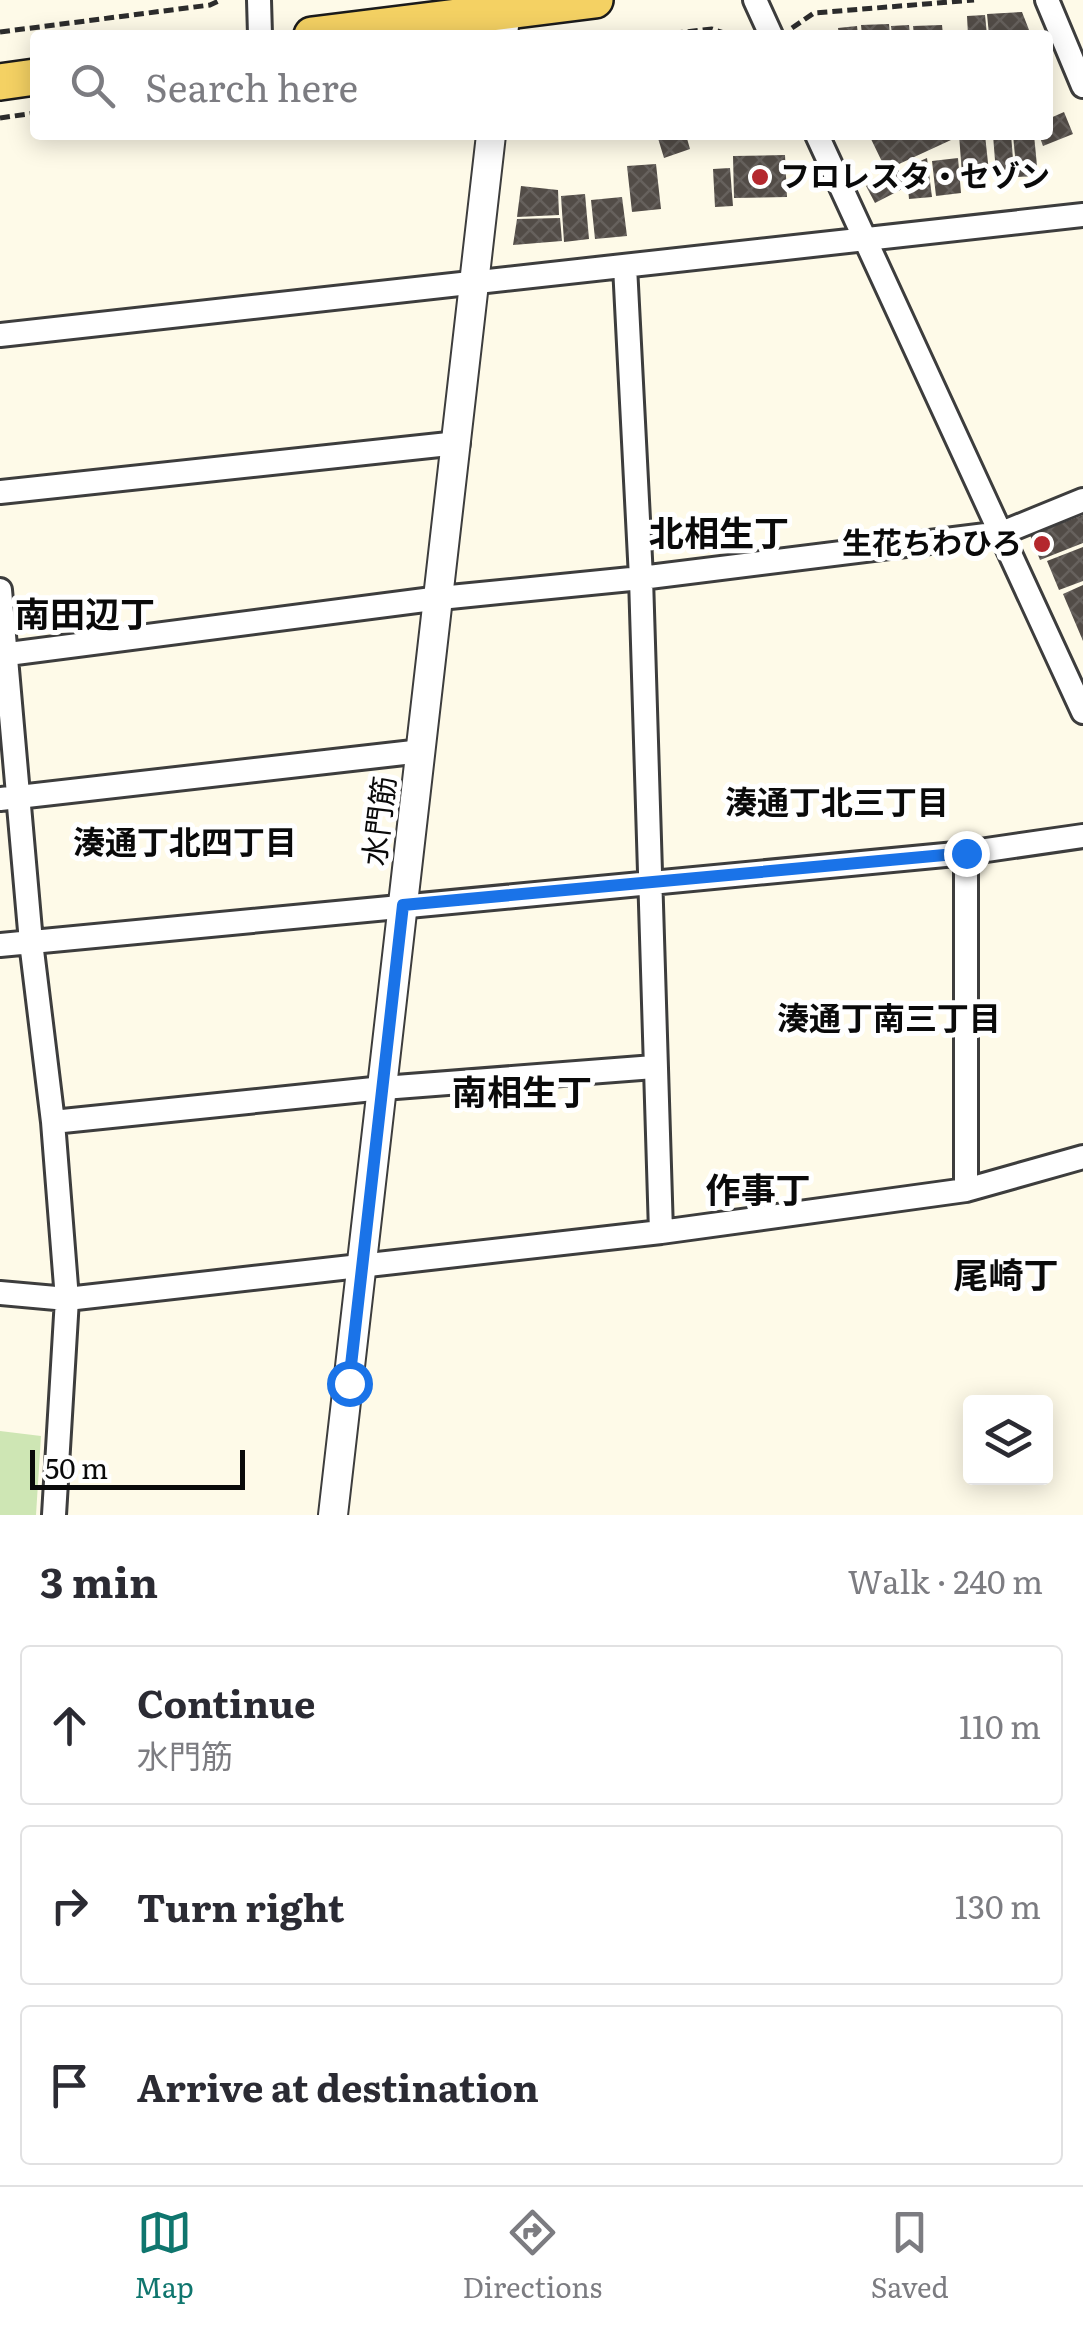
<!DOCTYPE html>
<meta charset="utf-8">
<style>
:root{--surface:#fff;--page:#f7f7f7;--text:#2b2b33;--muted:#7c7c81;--line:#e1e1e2;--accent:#0f766e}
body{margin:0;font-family:Literata,"Noto Sans JP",serif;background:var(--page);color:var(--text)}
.controls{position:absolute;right:30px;bottom:30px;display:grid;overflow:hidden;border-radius:10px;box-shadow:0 5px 25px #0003}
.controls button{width:90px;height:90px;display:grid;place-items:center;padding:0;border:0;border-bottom:2px solid var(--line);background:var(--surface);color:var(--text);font:50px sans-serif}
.scale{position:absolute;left:30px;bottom:25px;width:215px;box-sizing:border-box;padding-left:10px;border:5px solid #0a0a0a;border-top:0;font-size:28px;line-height:35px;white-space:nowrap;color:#0a0a0a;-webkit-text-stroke:8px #fff;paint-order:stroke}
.stop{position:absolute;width:30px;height:30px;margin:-22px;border:8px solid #1a73e8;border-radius:50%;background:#fff}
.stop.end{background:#1a73e8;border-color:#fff;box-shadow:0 2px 10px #0008}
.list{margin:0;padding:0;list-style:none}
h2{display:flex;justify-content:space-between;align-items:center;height:130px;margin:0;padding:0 40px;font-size:42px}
h2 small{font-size:32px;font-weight:400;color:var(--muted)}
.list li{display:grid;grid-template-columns:65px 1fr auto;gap:30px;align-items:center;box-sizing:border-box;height:160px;margin:0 20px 20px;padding:0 20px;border:2px solid var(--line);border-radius:10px}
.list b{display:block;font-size:38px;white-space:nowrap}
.list p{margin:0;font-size:32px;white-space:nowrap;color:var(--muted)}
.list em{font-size:32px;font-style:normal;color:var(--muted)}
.icon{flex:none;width:55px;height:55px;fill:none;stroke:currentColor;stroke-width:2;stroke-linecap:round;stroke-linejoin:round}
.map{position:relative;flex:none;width:1083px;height:1515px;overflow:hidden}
.search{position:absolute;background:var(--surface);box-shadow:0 5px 25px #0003;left:30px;right:30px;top:30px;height:110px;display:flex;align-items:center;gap:25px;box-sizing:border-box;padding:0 35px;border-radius:10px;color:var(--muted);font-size:38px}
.sheet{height:670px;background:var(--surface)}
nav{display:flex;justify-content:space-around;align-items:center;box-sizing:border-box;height:140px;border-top:2px solid var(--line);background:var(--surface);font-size:28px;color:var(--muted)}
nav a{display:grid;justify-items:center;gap:5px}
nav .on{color:var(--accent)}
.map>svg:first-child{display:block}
.park{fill:#cee6b4}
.building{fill:url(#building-cross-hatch)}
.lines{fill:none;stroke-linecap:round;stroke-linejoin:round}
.minor-casing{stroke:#3d3d3d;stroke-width:28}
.tertiary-casing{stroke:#3d3d3d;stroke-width:32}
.primary-casing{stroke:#1b1b1b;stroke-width:40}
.path{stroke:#2c2c2c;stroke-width:5;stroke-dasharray:10 5;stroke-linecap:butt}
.minor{stroke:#fff;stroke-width:22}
.tertiary{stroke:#fff;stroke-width:28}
.primary{stroke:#f4d163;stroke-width:35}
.route{stroke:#1a73e8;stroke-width:12}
.poi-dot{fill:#b4282e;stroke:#fff;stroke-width:4}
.labels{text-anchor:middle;stroke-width:10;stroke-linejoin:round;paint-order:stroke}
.poi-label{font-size:30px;font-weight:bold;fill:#0a0a0a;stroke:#fff;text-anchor:start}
.street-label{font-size:30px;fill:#0a0a0a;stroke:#fff}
.neighbourhood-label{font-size:32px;font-weight:bold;fill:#0a0a0a;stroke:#fff}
.quarter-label{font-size:35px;font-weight:bold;fill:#0a0a0a;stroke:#fff}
</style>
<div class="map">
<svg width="1083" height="1515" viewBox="0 0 1083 1515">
<defs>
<pattern id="building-cross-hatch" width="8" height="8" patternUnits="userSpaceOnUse" patternTransform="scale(2.5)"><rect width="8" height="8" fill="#524c47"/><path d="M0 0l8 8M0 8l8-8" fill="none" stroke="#66615d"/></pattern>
</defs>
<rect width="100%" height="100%" fill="#fefae8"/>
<path class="park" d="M0,1431L41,1436L36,1515H0Z"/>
<path class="building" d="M1022,12L1031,35H989L987,14Z
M985,15L987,35H968L967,16Z
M889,24L890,35H862L861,25Z
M909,25L910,35H892L891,26Z
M942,25L943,35H914L913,26Z
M857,26L858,35H839L838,28Z
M1064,112L1073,134L1043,146L1039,135H1048V119Z
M657,135H686L690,149L664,158Z
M879,135H948L951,140L886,170L871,139Z
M959,135H985L989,172L962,174Z
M993,135H1011L1014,171L996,173Z
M1013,135H1034L1038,176L1017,177Z
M785,155L787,197L734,198L733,156Z
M927,158L932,197L909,199L906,167Z
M958,158L961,193L936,196L932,161Z
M656,164L661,209L632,212L627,166Z
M730,168L733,206L715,207L713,169Z
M898,169L906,187L875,203L866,186Z
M521,186L558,190L559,215L517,217Z
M585,194L589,239L564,242L561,196Z
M622,197L627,236L595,239L591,200Z
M560,218L562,241L513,245L517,219Z
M1083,515V543L1040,560L1030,535Z
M1083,547V581L1059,590L1047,561Z
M1083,585V641L1063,594Z"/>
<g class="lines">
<defs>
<path id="minor" d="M259,0L260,35
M755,0L771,35
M1047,0L1083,86
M817,135L1083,712
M625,266L641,578L661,1232
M0,335L1083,215
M0,492L458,443
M0,590L31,942L53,1122L67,1299L54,1515
M0,655L440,598L641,578L1002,533L1083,500
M0,799L422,751
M966,853V1190
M0,945L966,853L1083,836
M53,1122L383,1088L654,1067
M0,1293L67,1299L661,1232L966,1190L1083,1157"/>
<path id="tertiary" d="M503,35L507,0
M333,1515L491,135"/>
<path id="primary" d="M312,35L595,0
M0,82L35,77"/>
</defs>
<use href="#minor" class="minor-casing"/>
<use href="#tertiary" class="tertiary-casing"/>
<use href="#primary" class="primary-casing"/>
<path class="path" d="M792,28L814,13L974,0
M0,32L210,5L221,0
M658,35L712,29L730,35L742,34
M0,118L35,113"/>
<use href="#minor" class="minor"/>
<use href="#tertiary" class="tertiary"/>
<use href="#primary" class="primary"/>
</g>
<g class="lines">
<path class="route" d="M349,1383L403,905L966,853"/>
</g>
<g class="poi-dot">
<circle cx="760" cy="177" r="10"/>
<circle cx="1042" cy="544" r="10"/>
</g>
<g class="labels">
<g class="poi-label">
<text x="780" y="187">フロレスタ・セゾン</text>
<text x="1022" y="554" text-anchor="end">生花ちわひろ</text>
</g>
<g class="street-label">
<text transform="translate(380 821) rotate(-83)" y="10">水門筋</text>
</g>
<g class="neighbourhood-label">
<text x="837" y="814">湊通丁北三丁目</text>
<text x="185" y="854">湊通丁北四丁目</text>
<text x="889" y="1030">湊通丁南三丁目</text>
</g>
<g class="quarter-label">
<text x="719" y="546">北相生丁</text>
<text x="85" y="627">南田辺丁</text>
<text x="522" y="1105">南相生丁</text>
<text x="758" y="1203">作事丁</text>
<text x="1006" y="1288">尾崎丁</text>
</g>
</g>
</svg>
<div class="controls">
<button><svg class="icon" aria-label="layers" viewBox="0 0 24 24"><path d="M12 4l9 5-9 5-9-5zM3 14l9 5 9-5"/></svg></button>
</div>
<div class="scale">50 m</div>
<div class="stop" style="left:349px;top:1383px"></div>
<div class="stop end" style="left:966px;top:853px"></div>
<div class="search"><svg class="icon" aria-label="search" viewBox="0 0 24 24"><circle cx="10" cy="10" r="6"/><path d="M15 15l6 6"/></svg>Search here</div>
</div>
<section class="sheet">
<h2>3 min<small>Walk · 240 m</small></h2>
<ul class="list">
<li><svg class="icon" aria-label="ahead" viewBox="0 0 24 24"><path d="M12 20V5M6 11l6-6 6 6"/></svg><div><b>Continue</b><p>水門筋</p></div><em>110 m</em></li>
<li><svg class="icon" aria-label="right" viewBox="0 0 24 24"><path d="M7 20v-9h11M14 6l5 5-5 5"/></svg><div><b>Turn right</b></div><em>130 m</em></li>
<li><svg class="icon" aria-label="arrive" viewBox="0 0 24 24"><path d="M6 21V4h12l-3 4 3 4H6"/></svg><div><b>Arrive at destination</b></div></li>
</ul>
</section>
<nav>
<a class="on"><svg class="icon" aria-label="map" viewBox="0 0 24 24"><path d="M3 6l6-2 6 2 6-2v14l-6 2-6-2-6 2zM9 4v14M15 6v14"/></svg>Map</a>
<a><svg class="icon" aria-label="directions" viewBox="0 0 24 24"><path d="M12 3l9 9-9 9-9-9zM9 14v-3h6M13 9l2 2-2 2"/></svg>Directions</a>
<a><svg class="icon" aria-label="saved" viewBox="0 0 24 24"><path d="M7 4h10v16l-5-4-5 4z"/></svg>Saved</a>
</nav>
